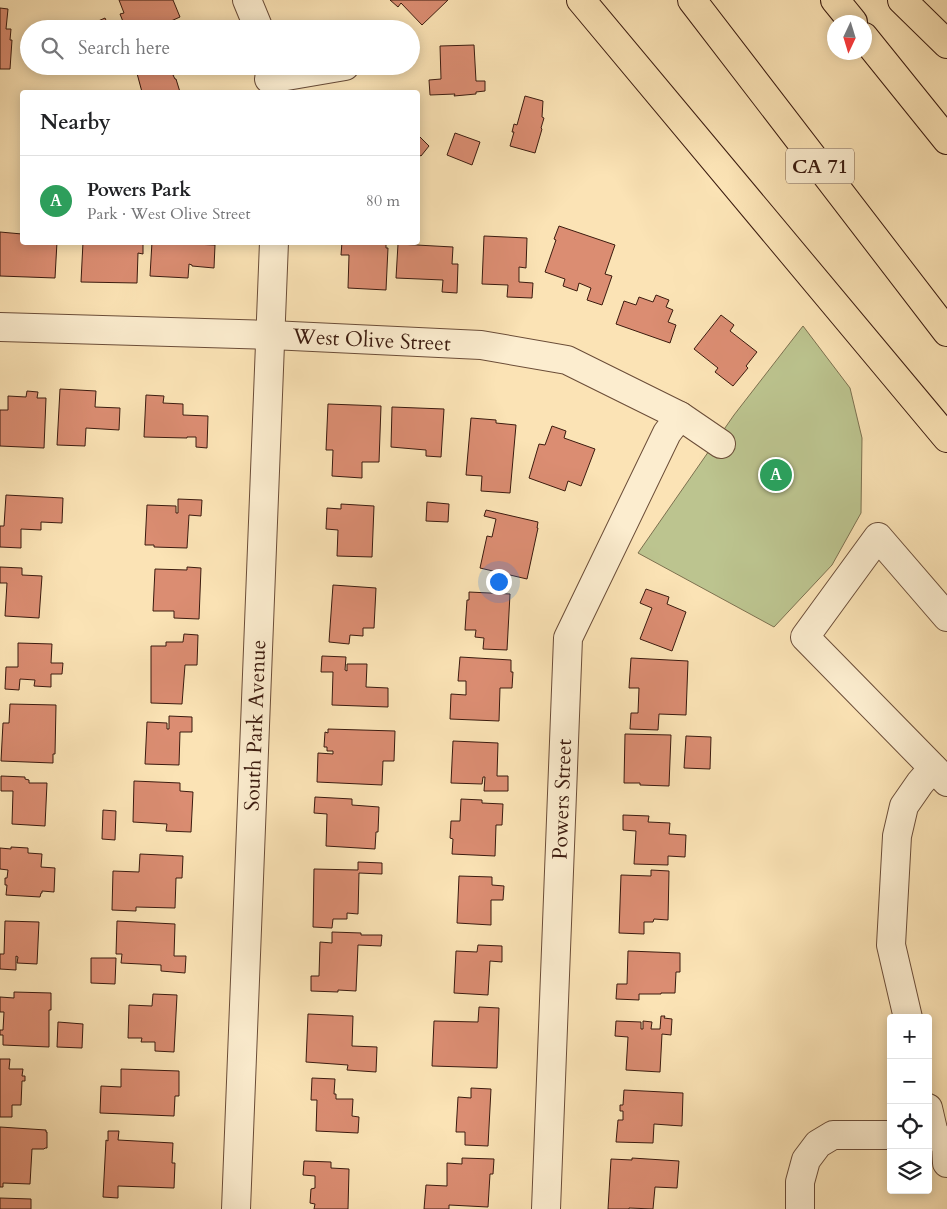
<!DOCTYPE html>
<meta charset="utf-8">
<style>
:root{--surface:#fff;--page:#f2f2f2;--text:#202124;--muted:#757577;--line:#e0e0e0;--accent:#7c3aed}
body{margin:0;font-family:Cardo,serif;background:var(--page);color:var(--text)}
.controls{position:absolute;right:15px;bottom:15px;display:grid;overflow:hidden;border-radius:5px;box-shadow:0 2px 12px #0003}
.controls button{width:45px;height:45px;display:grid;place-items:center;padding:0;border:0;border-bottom:1px solid var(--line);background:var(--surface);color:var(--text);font:25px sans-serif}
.compass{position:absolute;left:827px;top:15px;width:45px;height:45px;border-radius:50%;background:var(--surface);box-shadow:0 2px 12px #0003;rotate:184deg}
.you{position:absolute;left:498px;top:581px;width:18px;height:18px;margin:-12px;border:4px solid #fff;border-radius:50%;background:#1a73e8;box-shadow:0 0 0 8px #1a73e833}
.badge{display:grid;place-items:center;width:32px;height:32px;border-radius:50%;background:var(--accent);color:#fff;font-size:16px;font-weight:700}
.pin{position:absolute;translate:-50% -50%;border:2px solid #fff;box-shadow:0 1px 5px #0006}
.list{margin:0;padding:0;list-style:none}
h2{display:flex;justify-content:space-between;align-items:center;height:65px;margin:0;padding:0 20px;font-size:21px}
h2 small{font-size:16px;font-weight:400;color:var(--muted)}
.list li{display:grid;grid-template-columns:32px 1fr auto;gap:15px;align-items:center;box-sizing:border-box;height:90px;padding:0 20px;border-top:1px solid var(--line)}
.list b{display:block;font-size:19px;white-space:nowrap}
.list p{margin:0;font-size:16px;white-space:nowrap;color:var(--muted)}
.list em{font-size:16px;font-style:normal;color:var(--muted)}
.icon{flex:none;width:28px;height:28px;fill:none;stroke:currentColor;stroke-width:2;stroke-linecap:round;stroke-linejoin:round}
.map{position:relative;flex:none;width:947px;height:1209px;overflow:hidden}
.search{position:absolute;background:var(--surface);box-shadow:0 2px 12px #0003;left:20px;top:20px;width:400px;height:55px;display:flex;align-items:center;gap:12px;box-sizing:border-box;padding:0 18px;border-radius:28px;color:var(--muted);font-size:19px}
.panel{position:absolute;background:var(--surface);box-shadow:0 2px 12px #0003;left:20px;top:90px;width:400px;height:155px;border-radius:5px}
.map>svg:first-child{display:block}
.green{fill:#bcc48f;stroke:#7c704f}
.building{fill:#db8d72;stroke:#3b1b0f}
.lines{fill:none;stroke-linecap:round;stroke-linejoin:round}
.minor-casing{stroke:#6b4d38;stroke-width:30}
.highway-casing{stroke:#3b1b0f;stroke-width:30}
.minor{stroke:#fcedcf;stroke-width:28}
.highway{stroke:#fbe3b5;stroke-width:28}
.labels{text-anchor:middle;stroke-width:5;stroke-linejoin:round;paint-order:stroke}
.shield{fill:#fcedcf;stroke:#755a49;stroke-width:1}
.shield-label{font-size:20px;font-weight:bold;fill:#3b1b0f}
.street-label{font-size:21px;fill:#3b1b0f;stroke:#fcedcf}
</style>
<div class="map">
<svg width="947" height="1209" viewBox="0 0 947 1209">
<rect width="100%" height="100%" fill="#fbe3b5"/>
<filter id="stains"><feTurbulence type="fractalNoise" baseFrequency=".004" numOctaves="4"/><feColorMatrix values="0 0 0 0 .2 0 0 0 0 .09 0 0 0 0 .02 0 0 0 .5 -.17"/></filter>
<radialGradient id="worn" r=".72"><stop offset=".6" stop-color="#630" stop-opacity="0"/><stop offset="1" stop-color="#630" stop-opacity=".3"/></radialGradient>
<path class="green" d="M803,326L850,388L862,438L861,513L832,565L774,627L638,553L734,415Z"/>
<path class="building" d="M119,0H173L180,17L153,29H126L120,14L124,13Z
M390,0H448L422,25L401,3L398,7Z
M0,8L8,9L6,29H11L10,40H12L10,69H0Z
M105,18L110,29H80Z
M474,45L476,81H485V91L476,92V94L454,96L455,94L430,95L429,80L441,79L440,46Z
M135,66H197V68L173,75L175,79H176L180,92H142Z
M525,96L543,101L542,117L544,118L541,128L542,129L535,153L510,146L514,132H512L514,124L517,125Z
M455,133L480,142L472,165L447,155Z
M418,135L429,146L421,156L418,154Z
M559,226L615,245L605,274L612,276L602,305L587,300L591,288L579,283L577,291L563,286L565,279L545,272L556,240L554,239Z
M0,232L22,234V242H57L55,278L0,276Z
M484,236L527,238L526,268L519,267V282L533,283L532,298L507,297L508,285L482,284Z
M83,242H143V254L138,253L137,283L81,282Z
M152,242L215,245L214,268L192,266V265L189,264L188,278L150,276Z
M342,242H386V248H388L386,290L348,288L349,255H341Z
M398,244L453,247L452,264H458L457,293L442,292L443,280L396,278Z
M656,295L669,300L666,307L673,310L668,322L676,325L670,343L616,324L624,301L636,305L639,297L653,302Z
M721,315L734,325L730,331L757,352L746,366L748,368L733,386L715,372L718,368L694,349Z
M60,389L96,391L95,407L120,408L119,430L86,428L85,446L57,445Z
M27,391L38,392L37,398H46L44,448L0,446V410H8V396L26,397Z
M146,395L164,396L163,403L183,404V415L208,416L207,448L196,447V437H187V438L144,437Z
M328,404L381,406L379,462H362V478L332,476L333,450H326Z
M392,407L444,409L441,457L426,456V450L391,447Z
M471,418L496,420V423L516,425L510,493L481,491L482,476L466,475Z
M552,426L566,431L564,438L595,449L581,486L568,481L565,491L529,478L539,444L545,445Z
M6,495L63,498L62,523L41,522V530L21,529V548L0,547V526H4Z
M178,499L202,500L201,516L189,515L187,548L154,547V545H145L147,505L176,506V513H178Z
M427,502L449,504L448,522L426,521Z
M341,504L374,506L372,557L337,556L338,530L326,529L327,508L341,509Z
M486,510L538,522L537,528H538L527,579L480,568L487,536L492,537L496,519L484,516Z
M0,567L22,568V575L42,576L39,618L5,616L7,583H0Z
M187,567L201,568L199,619L174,618V611H153L155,569L187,570Z
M333,585L376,588L374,628H363V636L350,635L349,644L329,642Z
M646,589L669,597L667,604L686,612L672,651L640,639L652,608L640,603Z
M469,592L510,594L507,650L483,649L484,638L475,637L476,630H465L467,600H469Z
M184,634L198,635L197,665H185L182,704L151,703V646H166V642H183Z
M18,643L52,644L51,663H63L62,674H51V687L34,686L35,680L20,679L19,690L5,689L6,667H18Z
M322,656L346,657L345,670L347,671V664H367L366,687L388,688V707L332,705L333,672H321Z
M460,657L511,660V672H513L512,688H500L499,721L450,719L451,694L466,695V681H458Z
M631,658L688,661L686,715L659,714L658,730L630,729L631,713H638L639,688H629Z
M10,704L56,705L55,754H53V763L1,761L3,723H9Z
M169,716L192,717V732H180L179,765L145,764L147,722L167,723V729H169Z
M328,729L395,731L394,761H383L382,785L317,782L318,753L333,754V751H327V747H324L325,732L328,733Z
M625,734L671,735L669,786L640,785V783H624Z
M686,736L711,737L710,769L684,768Z
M453,741L498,743L497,776H508V791H484L485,777H483L482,784L451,783Z
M1,776L25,777V779L29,780V783H47L45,826L12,824L13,791H1Z
M134,781L180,783V791L193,792L191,832L166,831L167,824L133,822Z
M315,797L352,799V805L379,807L378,832H376L375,849L326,846L327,814L314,813Z
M461,799L482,800V803L503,804L502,825H496L495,856L452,854L453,839L450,838L451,821H460Z
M103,810L116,811L115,840L102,839Z
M623,815L649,816L648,822L670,823L669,834L686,835L685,857L668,856V865L634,864L636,831L623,830Z
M11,847L28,848V853L42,854L41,867L55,868L54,892L42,891V893H41L40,897L6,895L7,885H5V878H7L8,870L0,869V848L11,849Z
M140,854L183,856L182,878H176L175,908L136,907V911L112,910L113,871L139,872Z
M358,862L382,863V874L359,873L358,914L347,913V919H333L332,928L313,927L314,869L358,870Z
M651,870L669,871L668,920L654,919L653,922H644V934L619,933L621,875L651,876Z
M459,876L492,877V885L504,886L503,900H491V925L457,923Z
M5,921L39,922L37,964L17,963L18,957L16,956V970L0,969V954H4Z
M117,921L175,924L174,956H186L185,973L161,971V965L121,963L122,954H116Z
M332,932L361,933V935H382L381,946L358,945L356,991L338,990V992L311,991V976H319L320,942L332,943Z
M478,945L502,946V962L490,961L488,995L454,993L456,951L477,952Z
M628,951L680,953V972H676L675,993H661V994H639V1000L616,999L617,984H627Z
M91,958H116L115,984L91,983Z
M14,992L51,993V1010H49V1047L3,1045V1035H0V1030H3L4,1012H0V997L14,998Z
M153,994L177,995L174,1052L155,1051V1042H141L142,1038H128L129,1005L152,1006Z
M479,1007L499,1008L497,1068L432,1066L434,1021L478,1022Z
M308,1014L353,1016L352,1046L377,1047L376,1072L347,1070L348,1065L306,1062Z
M661,1016H665L664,1018L672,1019L671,1035L662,1034L660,1072L626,1070L628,1037L615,1036L616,1021L641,1022V1029H643V1021L652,1022L651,1029H660Z
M58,1022L83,1024L82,1048L57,1047Z
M0,1059H10L9,1069H23L22,1076H25V1081H22L21,1105H12V1117H0Z
M121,1069L179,1071V1096H175L174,1116L100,1113L101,1086L121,1087Z
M312,1078L335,1079L334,1094H336V1099H353L352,1116L359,1117L358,1133L316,1131L317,1100H311Z
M471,1088L491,1089L488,1146L465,1145V1132H456L458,1097L471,1098Z
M624,1090L683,1093L682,1126L654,1124L653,1143L616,1142L618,1120H623V1111H620V1105H623Z
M0,1127L46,1130V1132H47V1148H45L44,1149H32L30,1184L3,1183V1187H0Z
M108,1131H119L118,1140L173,1143L172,1163H175L174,1188L118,1186V1198L103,1197L106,1140L108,1141Z
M462,1158L494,1159L493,1174H490L488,1207L449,1205V1209H424L426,1185L447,1186V1163L462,1164Z
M632,1158L679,1161L677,1188L655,1187L653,1209L629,1208V1209H608L611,1159L632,1160Z
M304,1161L331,1162V1168L349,1169L348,1209H314L315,1204L310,1203L311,1189L315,1188V1176L303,1175Z
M0,1198L31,1199V1209H0Z"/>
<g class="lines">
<defs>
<g id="minor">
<path d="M247,0L259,29"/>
<path d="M269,79L345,66"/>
<path id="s1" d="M0,327L271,335L481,345L567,360L680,416L721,444"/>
<path d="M947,617L878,537L805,637L947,782"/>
<path d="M908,1018L891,945L897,836L904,806L920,783L933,768"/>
<path d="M928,1108L934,1134"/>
<path d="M928,1134H934L946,1144L947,1163"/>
<path id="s2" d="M236,1209L274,242"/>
<path id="s3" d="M546,1209L568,638L667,433L680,416"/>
<path d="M800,1209V1182L806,1160L818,1144L833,1135H891"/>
</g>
<path id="highway" d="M581,0L947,438
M692,0L947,332
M835,0L853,22
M902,0L947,44
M864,37L947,140"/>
</defs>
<use href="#minor" class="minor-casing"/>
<use href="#highway" class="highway-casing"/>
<use href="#minor" class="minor"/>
<use href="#highway" class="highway"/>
</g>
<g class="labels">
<rect class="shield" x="786" y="148.5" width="68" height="35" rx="4"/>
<g class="shield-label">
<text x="820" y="173">CA 71</text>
</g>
<g class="street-label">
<text dy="7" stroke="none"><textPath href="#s1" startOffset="372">West Olive Street</textPath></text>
<text dy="7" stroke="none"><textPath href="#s2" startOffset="484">South Park Avenue</textPath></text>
<text dy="7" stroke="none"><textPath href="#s3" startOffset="410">Powers Street</textPath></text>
</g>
</g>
<rect width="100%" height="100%" filter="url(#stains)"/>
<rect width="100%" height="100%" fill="url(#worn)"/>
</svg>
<div class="controls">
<button>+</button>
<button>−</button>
<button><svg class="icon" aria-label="locate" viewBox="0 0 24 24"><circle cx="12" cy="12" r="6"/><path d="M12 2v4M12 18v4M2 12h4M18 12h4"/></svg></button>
<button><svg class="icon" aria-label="layers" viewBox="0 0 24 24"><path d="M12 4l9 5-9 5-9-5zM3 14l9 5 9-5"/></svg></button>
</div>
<svg class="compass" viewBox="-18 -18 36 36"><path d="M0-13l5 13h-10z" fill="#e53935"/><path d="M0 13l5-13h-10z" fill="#757577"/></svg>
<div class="you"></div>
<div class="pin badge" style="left:776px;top:475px;background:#2e9e5b">A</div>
<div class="search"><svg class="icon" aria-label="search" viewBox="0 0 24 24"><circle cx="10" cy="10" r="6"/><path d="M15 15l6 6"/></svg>Search here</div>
<section class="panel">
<h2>Nearby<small></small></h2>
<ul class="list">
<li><span class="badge" style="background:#2e9e5b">A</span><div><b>Powers Park</b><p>Park · West Olive Street</p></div><em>80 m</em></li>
</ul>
</section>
</div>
